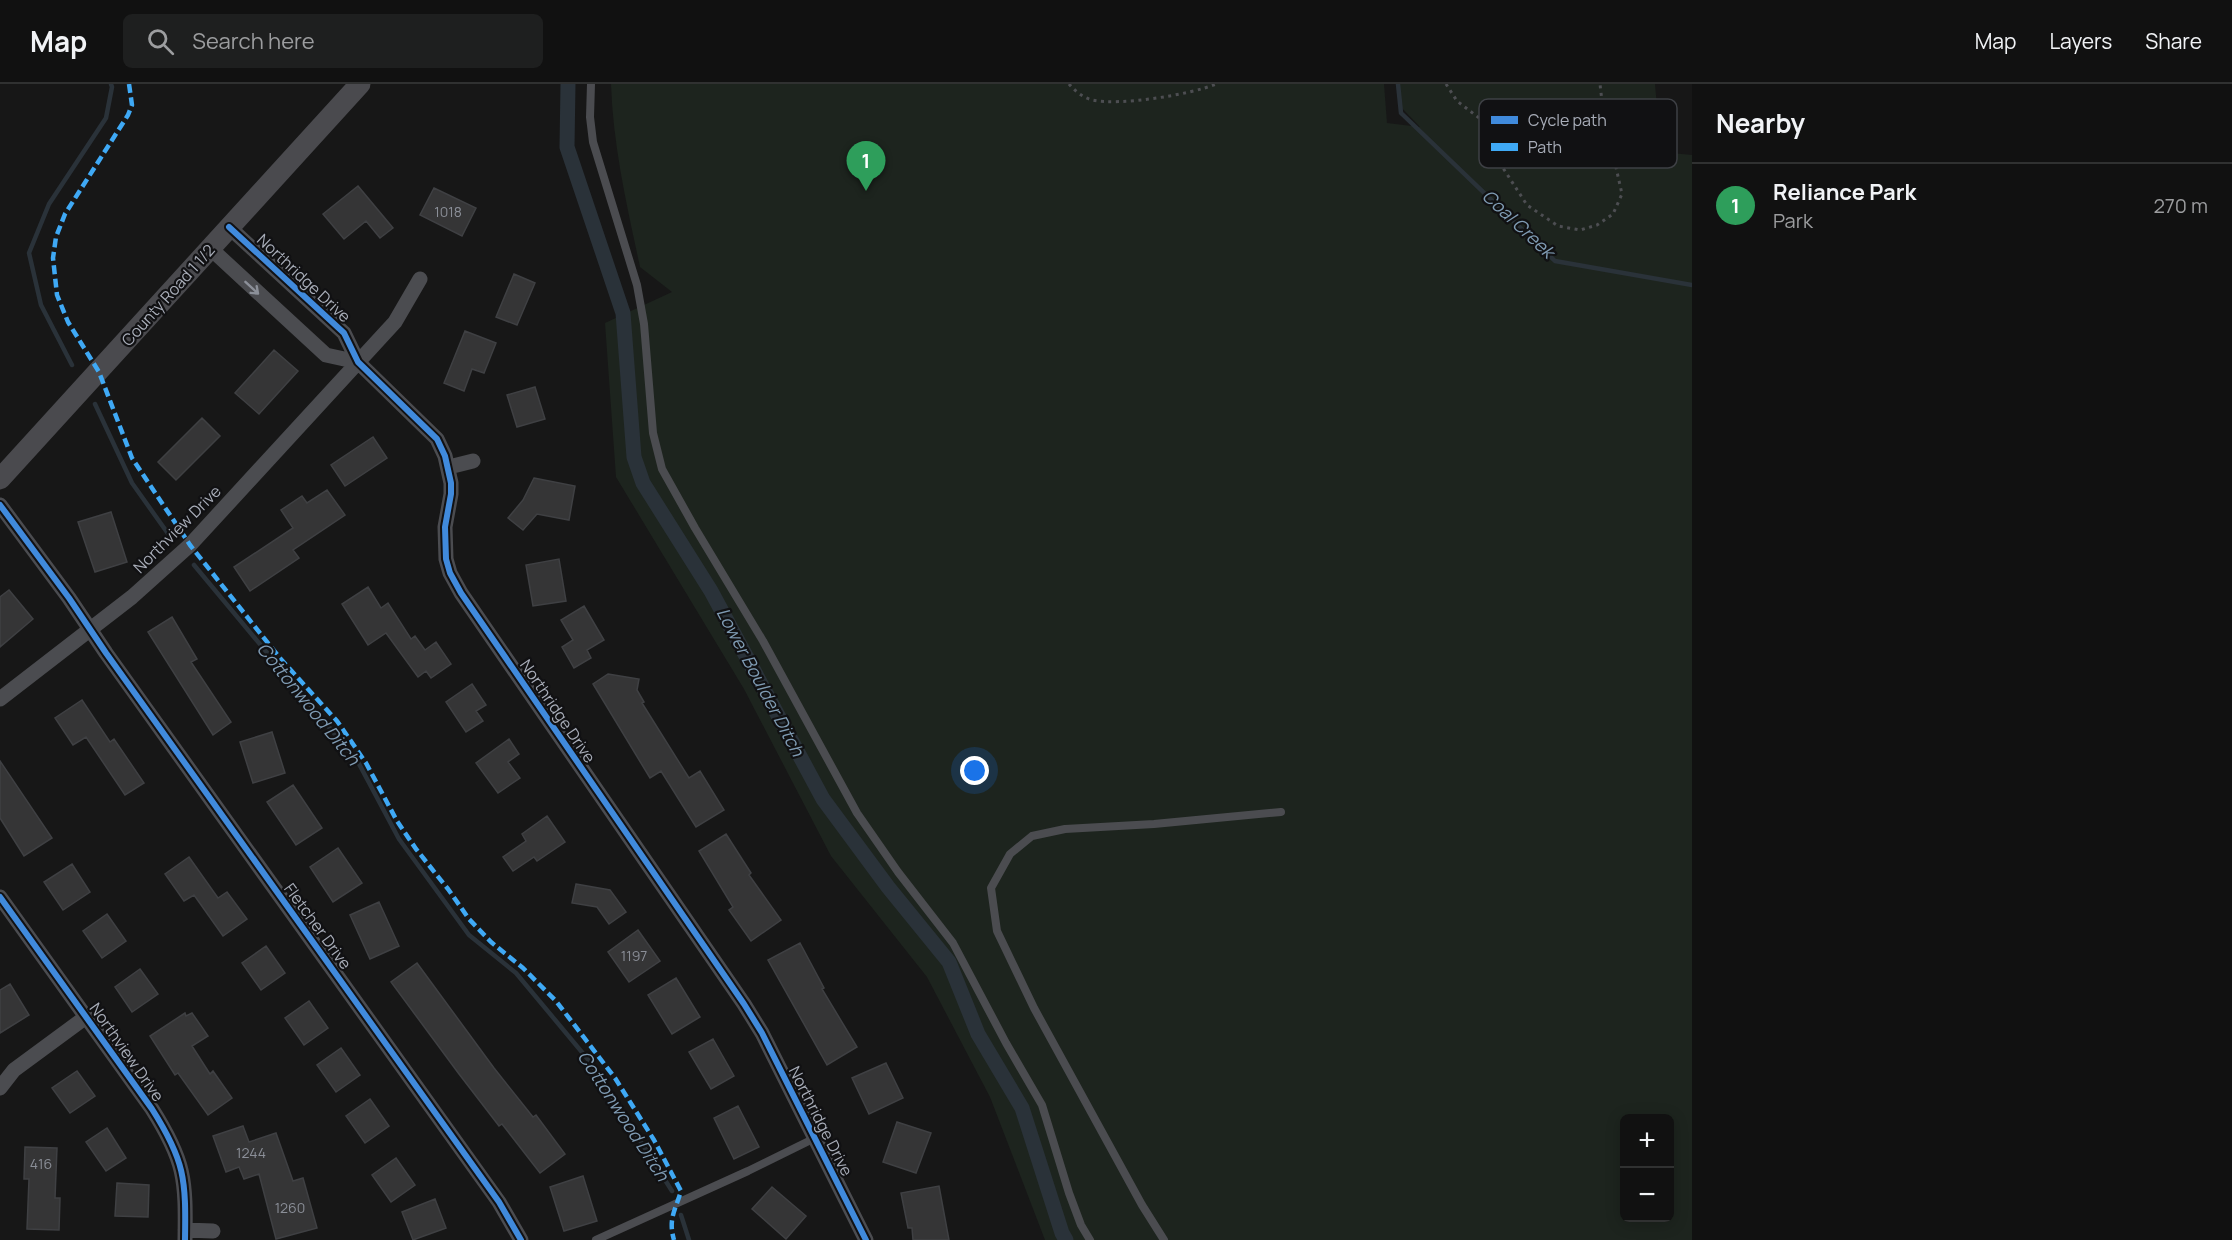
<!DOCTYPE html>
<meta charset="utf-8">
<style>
:root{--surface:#111;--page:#1e1f1f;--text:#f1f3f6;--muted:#9c9d9f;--line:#303131;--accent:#b45309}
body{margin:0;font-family:Manrope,sans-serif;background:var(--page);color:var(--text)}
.controls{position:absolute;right:18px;bottom:18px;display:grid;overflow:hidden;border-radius:9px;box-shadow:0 3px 15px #0003}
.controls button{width:54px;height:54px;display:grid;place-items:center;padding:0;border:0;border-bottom:2px solid var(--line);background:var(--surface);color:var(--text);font:30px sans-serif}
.you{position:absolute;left:975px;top:687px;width:21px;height:21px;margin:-15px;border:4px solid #fff;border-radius:50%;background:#1a73e8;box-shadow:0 0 0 9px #1a73e833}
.badge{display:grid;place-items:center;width:39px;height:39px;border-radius:50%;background:var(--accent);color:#fff;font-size:20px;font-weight:700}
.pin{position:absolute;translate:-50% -50px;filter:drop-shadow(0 2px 3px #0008)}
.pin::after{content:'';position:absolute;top:32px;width:21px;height:18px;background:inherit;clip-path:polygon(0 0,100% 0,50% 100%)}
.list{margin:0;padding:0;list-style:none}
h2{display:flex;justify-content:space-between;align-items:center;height:78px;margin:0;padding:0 24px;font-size:26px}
h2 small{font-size:20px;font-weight:400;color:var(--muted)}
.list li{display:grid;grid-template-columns:39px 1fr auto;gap:18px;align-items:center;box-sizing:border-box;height:84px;padding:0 24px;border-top:2px solid var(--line)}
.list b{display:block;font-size:22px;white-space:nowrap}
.list p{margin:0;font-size:20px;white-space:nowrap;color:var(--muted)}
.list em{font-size:20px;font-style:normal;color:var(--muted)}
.icon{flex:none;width:33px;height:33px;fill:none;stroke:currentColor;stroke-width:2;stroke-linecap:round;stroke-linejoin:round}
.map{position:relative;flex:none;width:1692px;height:1156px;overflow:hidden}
header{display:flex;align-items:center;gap:36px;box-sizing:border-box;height:84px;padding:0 30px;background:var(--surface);border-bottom:2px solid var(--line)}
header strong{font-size:28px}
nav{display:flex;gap:33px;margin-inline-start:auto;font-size:21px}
.search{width:420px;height:54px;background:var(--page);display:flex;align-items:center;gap:15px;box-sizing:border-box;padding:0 21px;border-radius:9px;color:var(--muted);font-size:22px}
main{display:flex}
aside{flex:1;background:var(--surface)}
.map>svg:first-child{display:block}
.green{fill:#1d241e;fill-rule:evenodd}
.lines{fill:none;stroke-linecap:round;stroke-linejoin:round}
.stream{stroke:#2a3239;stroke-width:4.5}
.canal{stroke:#2a3239;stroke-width:15}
.building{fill:#353536;stroke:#3f4043;stroke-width:1.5}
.path{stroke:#4d4e52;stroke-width:3;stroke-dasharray:3 4.5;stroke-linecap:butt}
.lane{stroke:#4b4c50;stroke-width:8}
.street{stroke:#4b4c50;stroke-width:15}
.secondary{stroke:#4a4a4e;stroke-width:21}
.quiet{stroke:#3fa9f5;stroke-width:4.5;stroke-dasharray:9 4.5;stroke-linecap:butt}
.cycleway-casing{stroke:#111113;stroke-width:10}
.cycleway{stroke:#408adc;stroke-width:6}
.oneway{stroke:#8c9099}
.labels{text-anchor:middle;stroke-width:4.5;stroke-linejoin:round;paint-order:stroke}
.number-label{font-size:14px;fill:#8b8f98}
.street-label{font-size:16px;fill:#a8adb8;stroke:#111113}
.water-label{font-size:18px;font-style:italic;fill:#7f9bb3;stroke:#111113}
.key{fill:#111113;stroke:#3e4045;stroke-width:1.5}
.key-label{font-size:16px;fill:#a8adb8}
</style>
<header>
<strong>Map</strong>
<div class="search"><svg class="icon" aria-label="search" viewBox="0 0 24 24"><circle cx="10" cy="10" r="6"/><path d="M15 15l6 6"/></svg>Search here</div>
<nav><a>Map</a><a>Layers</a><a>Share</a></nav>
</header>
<main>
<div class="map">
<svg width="1692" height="1156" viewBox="0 0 1692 1156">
<rect width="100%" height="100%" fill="#171717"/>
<path class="green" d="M611,0H1384L1387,39L1420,43L1400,22L1399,0H1655L1661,68L1692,71V1156H1045L990,1013L927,893L831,772L744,605L616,393L605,239L672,208L640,183C627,122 613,62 611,0ZM1624,1034H1670V1134H1624Z"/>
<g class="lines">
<path class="stream" d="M1398,0L1401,29L1555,177L1692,201
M72,281L41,221L29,169L49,120L106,34L112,3L111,0
M95,320L132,399L169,451
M194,481L358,678L399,755L469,851L516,889L591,979L672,1107
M681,1131L689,1156"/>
<path class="canal" d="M568,0L567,63L623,229L634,373L643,399L711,507L823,715L888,803L949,878L978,950L1022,1024L1062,1149L1066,1156"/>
</g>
<path class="building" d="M358,102L393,144L380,154L366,137L344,155L323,130Z
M434,104L476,124L462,152L420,131Z
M514,190L535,199L517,241L496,233Z
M465,247L496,259L484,289L472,285L464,307L444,299Z
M274,266L298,287L259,330L235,309Z
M535,303L545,335L517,343L507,311Z
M202,334L220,352L176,396L158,378Z
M373,353L387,374L345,402L331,381Z
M534,394L575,402L569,436L537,430L523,446L508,434L523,416Z
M327,406L345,431L293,466L299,474L250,507L234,483L293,444L281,426L302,412L307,419Z
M111,428L127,478L95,488L78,438Z
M559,475L566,517L533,522L526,481Z
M368,503L381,524L388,519L411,555L415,552L425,566L436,558L451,580L431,594L426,587L418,593L386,549L368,561L342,520Z
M9,506L33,535L0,563V513Z
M584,522L604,556L587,566L591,574L574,584L562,563L573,556L561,536Z
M172,533L197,575L191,578L231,638L213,651L148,548Z
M608,590L639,595L637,606L644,618L642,619L689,694L700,687L724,726L696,743L661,687L650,694L593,600Z
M472,600L486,621L476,627L483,637L466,648L446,618Z
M82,616L110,658L114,655L144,699L125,711L86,653L73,661L55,634Z
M272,648L285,689L253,699L240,658Z
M509,655L519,670L508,678L520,694L498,709L476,679Z
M0,677L52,754L24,772L0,734Z
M293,701L322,744L296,761L267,718Z
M547,732L565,758L537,777L534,773L513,787L503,773L526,757L522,750Z
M726,750L751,789L749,791L781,836L751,857L729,826L733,823L699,767Z
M338,764L362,799L333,818L310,783Z
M189,773L218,814L227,808L247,835L223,852L194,811L184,817L165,790Z
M72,780L90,808L63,826L44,798Z
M576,800L610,806L626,828L609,840L597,823L572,819Z
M379,818L399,862L370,875L350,831Z
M107,830L126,857L102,874L83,847Z
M638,846L660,877L629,898L608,868Z
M800,859L824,904L822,905L857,963L827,981L768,876Z
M266,862L285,889L261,906L242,879Z
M417,879L494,984L533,1033L536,1031L565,1070L540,1089L502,1040L499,1042L459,990L391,898Z
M140,885L158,910L132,928L115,903Z
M676,894L700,933L672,950L648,911Z
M10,900L29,931L0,949V906Z
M309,917L328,944L304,961L285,934Z
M185,929L186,932L192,929L208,952L192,962L210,990L213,987L232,1014L208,1031L178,989L175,991L150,952Z
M713,955L734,992L711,1005L689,968Z
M341,964L360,991L336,1008L317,981Z
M886,979L903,1014L869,1030L852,994Z
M77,987L95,1012L70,1029L52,1004Z
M370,1015L389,1042L365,1059L346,1032Z
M738,1022L759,1063L734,1075L714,1034Z
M897,1038L931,1049L916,1089L883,1078Z
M243,1042L249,1058L276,1049L293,1097L303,1094L317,1144L276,1155L259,1090L244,1095L239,1083L226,1088L213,1052Z
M107,1044L126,1074L106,1087L86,1058Z
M25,1063L57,1064L55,1114H60L59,1146L27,1145L29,1095H24Z
M396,1074L415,1101L391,1118L372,1091Z
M583,1092L597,1137L564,1147L550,1103Z
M117,1099L149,1101L148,1133L115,1132Z
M939,1102L949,1156H913L912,1144H908L901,1109Z
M772,1103L806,1132L786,1155L752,1125Z
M435,1115L446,1144L413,1156L402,1128Z"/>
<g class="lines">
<path class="path" d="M1069,0C1075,7 1082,13 1092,16C1118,22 1190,11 1216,0
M1446,0L1457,17L1483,37L1503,84L1527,121L1558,142L1580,146L1597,141L1613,130L1622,110L1603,26L1600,0"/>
<path class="lane" d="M591,0L590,33L593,58L637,201L644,240L653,349L662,385L695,444L763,557L857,729L898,788L953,859L1006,959L1042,1021L1069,1109L1081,1141L1090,1156
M596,1156L748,1087L815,1054
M1164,1156L1142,1121L1034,924L997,847L991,804L1010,770L1032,752L1065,745L1154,740L1281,728"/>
<path class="street" d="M229,143L344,249L358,278L437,355L445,372L451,399V410L445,443L446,475L450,489L461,509L744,920L762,949L866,1156
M210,164L326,271L358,278
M449,383L473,377
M0,421L69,514L106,569L499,1118L521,1156
M0,615L132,513L190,461L395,238L420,195
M0,813L152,1025C185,1077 186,1095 185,1156
M0,1004L14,986L86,933
M185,1146L213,1147"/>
<path class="secondary" d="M0,395L360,0"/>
<path class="quiet" d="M129,0L132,21L128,31L65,130L56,153L53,174L57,211L68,238L99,288L132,374L190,461L279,573L337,637L366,679L397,737L416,765L448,805L469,835L491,858L523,884L556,917L615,994L654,1056L681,1107C675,1127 668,1135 674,1156"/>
<defs>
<path id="cycleway" d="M229,143L344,249L358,278L437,355L445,372L451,399V410L445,443L446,475L450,489L461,509L744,920L762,949L866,1156
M0,421L69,514L106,569L499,1118L521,1156
M0,813L152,1025C185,1077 186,1095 185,1156"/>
</defs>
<use href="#cycleway" class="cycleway-casing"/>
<use href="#cycleway" class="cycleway"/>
</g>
<defs><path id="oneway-shaft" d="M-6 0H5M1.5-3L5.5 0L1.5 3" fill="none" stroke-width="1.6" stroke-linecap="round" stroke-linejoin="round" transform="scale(1.5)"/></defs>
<use class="oneway" href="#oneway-shaft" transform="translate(252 204) rotate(43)"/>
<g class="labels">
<g class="number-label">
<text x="448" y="133">1018</text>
<text x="634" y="877">1197</text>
<text x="251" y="1074">1244</text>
<text x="41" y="1085">416</text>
<text x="290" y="1129">1260</text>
</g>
<g class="street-label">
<text transform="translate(304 194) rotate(43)" y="6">Northridge Drive</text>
<text transform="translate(168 211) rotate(-48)" y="6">County Road 1 1/2</text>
<text transform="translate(177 445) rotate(-45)" y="6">Northview Drive</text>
<text transform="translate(558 627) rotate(56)" y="6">Northridge Drive</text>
<text transform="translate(318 842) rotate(54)" y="6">Fletcher Drive</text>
<text transform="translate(127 968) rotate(55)" y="6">Northview Drive</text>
<text transform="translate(821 1037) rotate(63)" y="6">Northridge Drive</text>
</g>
<g class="water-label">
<text transform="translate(1518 140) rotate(43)" y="6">Coal Creek</text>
<text transform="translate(760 598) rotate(62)" y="6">Lower Boulder Ditch</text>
<text transform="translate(308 620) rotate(51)" y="6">Cottonwood Ditch</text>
<text transform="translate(623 1032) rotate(57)" y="6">Cottonwood Ditch</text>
</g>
</g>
<rect x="1479" y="15" width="198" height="69" rx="9" class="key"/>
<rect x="1491" y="32" width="27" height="8" fill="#408adc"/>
<rect x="1491" y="59" width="27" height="8" fill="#3fa9f5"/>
<g class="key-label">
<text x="1528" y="42">Cycle path</text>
<text x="1528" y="69">Path</text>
</g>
</svg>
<div class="controls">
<button>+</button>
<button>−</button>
</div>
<div class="you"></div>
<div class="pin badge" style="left:866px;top:107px;background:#2e9e5b">1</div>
</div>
<aside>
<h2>Nearby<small></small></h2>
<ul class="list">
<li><span class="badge" style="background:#2e9e5b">1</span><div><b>Reliance Park</b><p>Park</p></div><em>270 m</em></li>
</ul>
</aside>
</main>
